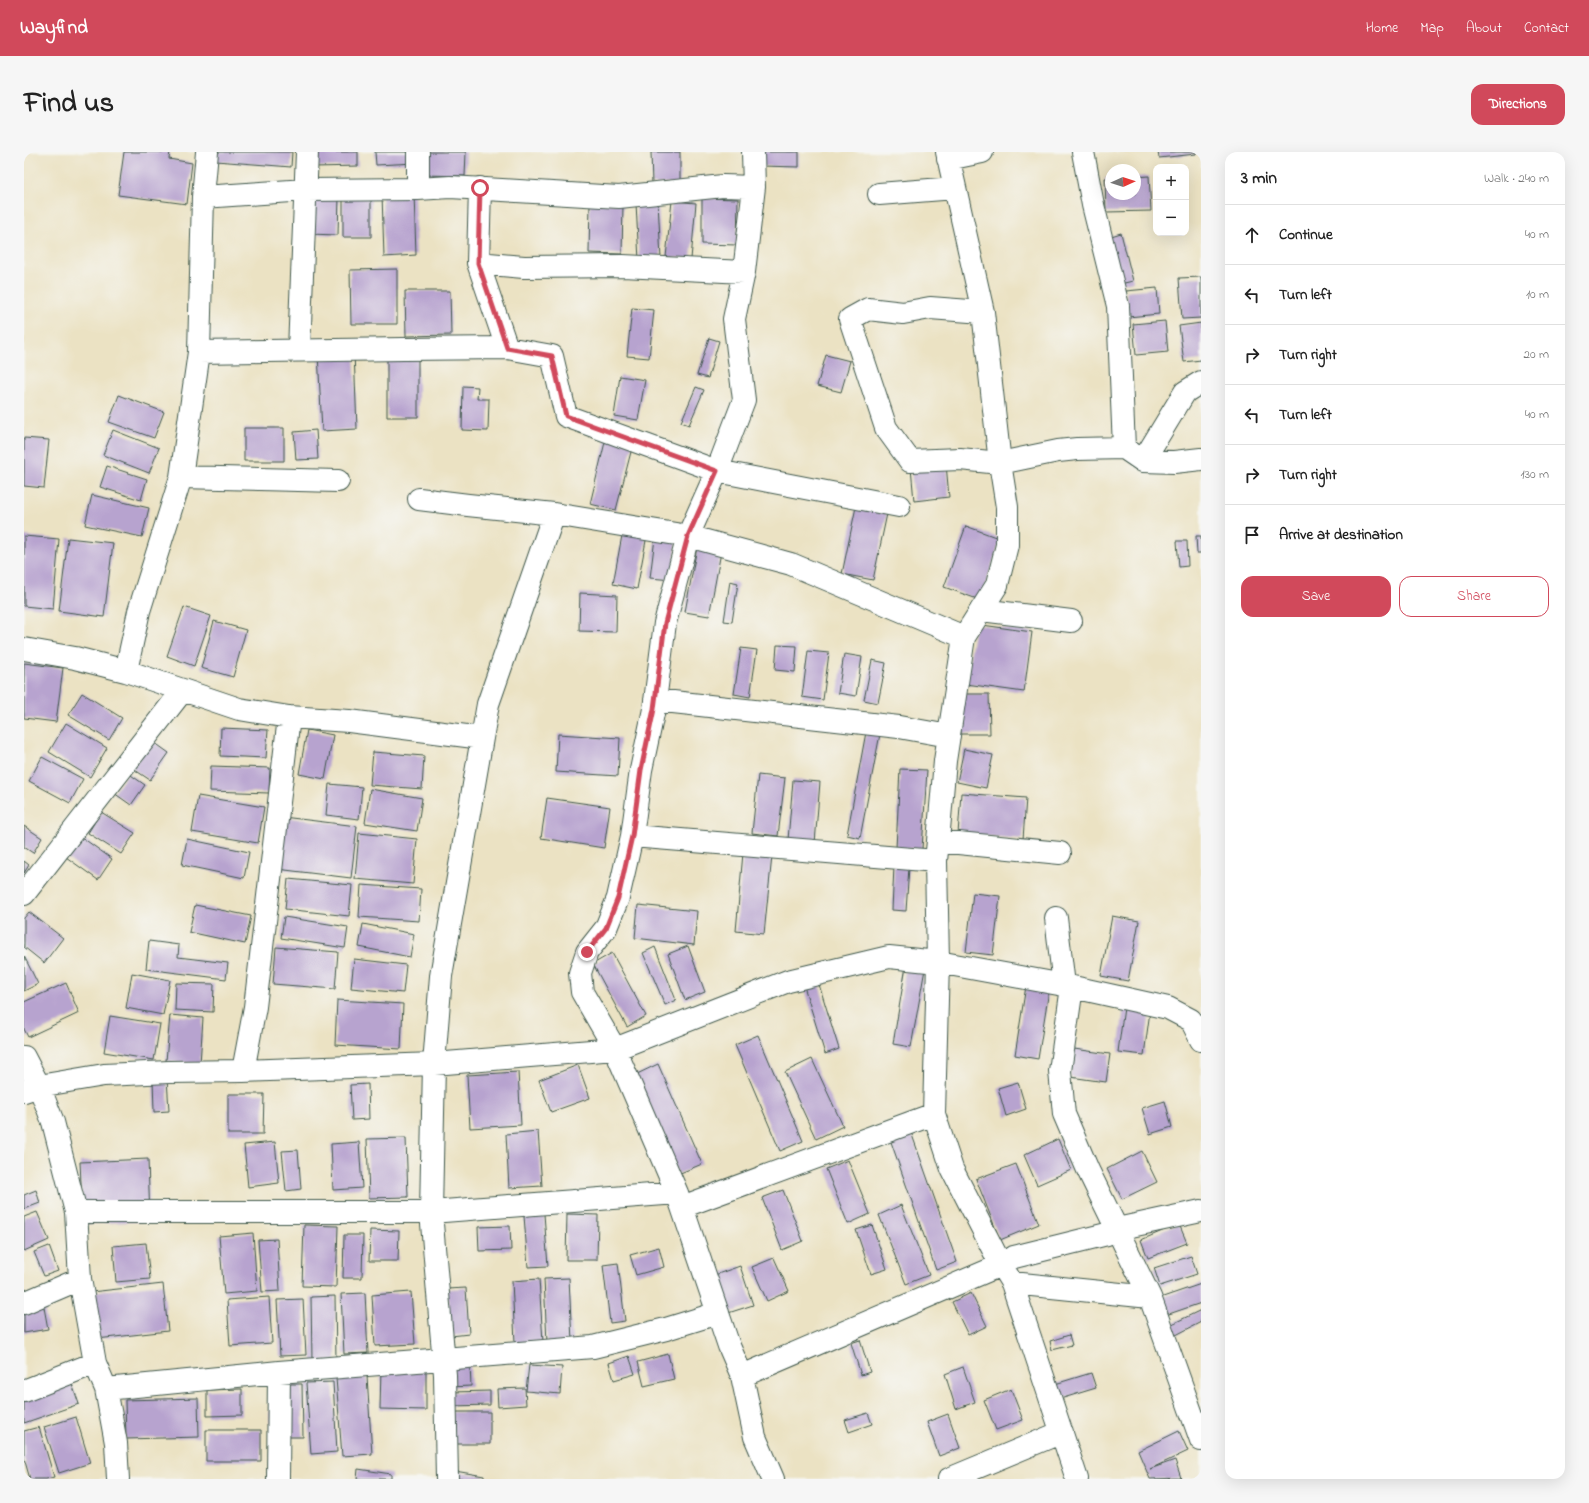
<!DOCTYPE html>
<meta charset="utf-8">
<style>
:root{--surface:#fff;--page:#f6f6f6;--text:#222;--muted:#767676;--line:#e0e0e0;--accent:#d1495b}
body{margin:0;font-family:"Indie Flower",sans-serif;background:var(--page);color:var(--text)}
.controls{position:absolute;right:12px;top:12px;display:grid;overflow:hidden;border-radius:8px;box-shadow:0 4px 16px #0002}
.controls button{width:36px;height:36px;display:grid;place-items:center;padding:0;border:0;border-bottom:1px solid var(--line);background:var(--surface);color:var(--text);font:20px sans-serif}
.compass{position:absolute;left:1081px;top:12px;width:36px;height:36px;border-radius:50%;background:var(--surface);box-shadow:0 4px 16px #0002;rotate:87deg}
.stop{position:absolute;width:12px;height:12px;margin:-9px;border:3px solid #d1495b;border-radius:50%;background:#fff}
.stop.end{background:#d1495b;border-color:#fff;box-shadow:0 1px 4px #0008}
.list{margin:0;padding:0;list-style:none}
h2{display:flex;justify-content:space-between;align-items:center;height:52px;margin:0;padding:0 16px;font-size:17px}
h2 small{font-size:13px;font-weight:400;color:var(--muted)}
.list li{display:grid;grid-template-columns:26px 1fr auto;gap:12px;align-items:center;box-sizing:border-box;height:60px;padding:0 16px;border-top:1px solid var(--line)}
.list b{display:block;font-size:15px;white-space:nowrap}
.list em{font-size:13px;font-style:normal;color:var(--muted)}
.actions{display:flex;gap:8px;padding:12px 16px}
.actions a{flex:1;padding:9px 0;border:1px solid var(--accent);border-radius:12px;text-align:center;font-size:14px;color:var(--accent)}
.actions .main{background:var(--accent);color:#fff}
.icon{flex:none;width:22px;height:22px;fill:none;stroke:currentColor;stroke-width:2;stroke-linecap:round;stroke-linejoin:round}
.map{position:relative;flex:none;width:1177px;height:1327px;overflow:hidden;border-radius:12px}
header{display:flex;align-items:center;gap:24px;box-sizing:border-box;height:56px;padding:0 20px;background:var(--accent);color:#fff}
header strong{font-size:19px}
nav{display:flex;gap:22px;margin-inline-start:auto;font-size:14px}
.intro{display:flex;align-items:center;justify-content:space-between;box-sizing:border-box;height:96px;padding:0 24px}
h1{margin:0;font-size:28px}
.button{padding:10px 18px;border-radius:12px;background:var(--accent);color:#fff;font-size:14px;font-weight:700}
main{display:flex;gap:24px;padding:0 24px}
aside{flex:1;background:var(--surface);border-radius:12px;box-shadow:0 4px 16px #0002}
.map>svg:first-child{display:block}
.building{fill:#b7a3cf}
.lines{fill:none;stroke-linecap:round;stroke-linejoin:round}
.minor-casing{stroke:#3e5649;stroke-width:24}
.minor{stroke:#fff;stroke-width:22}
.route{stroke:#d1495b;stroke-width:5}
</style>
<header>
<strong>Wayfind</strong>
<nav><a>Home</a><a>Map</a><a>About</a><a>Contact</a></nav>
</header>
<div class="intro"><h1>Find us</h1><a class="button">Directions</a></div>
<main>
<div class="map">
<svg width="1177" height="1327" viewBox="0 0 1177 1327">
<rect width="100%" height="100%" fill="#f6f6f2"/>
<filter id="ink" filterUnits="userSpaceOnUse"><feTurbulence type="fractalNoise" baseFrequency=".025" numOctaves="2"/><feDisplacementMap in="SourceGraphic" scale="8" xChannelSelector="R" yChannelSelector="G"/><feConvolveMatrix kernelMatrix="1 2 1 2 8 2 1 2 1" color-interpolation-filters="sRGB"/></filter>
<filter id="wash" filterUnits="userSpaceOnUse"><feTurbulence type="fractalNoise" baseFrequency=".012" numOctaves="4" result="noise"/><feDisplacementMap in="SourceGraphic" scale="16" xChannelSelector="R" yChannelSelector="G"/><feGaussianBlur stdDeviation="0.9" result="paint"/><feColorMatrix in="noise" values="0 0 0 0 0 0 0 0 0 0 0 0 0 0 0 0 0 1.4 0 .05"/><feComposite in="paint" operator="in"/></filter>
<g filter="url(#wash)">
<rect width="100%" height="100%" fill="#ebe2c3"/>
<g id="blocks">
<path class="building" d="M100,0H146L145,7L168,11L163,52L94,43Z
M193,0H268L267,15L192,9Z
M289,0H334V14L290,15Z
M351,0H391V11L352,13Z
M403,0H442L441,24L402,23Z
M627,0H656V32H628Z
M738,0H775V15L737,14Z
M1134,0H1172V2L1135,6Z
M1125,24L1127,59L1082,60L1081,26H1087V42H1111V25Z
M319,41H347V85H319Z
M390,41L392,103L360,105L358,42Z
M285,44H315L314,83L284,82Z
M678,46L714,47L713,93L678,92Z
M648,49L672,51L667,107L642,105Z
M634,50L637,107L615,109L612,51Z
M566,51L599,52L598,102L565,101Z
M1097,81L1109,129L1096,132L1084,85Z
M373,117V172H327L326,118Z
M1177,125V166L1158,167L1155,126Z
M1133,136L1135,162L1104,165L1102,139Z
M381,139H426L427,183L382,184Z
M608,156L630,158L625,206L603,204Z
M1141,169L1144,200L1112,203L1109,172Z
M1177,171V208L1160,210L1155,174Z
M685,186L695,189L684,226L673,223Z
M330,200L333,277L298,279L294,201Z
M363,200H394V265H363Z
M802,203L826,209L817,240L793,234Z
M596,224L621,228L614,268L590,264Z
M439,234L454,235L453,247H465L464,279L438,278Z
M672,235L680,238L665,273L657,270Z
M95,243L140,260L130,286L85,270Z
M220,276H260V309H220Z
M89,278L135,296L125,321L79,303Z
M292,278L294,307L272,308L270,280Z
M0,286L25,288L20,336L0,334Z
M582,286L609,292L592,358L566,352Z
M922,312L925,345L890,349L887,316Z
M83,314L123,327L117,348L76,335Z
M68,343L125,356L118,385L61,373Z
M833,350L864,357L849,428L818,422Z
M942,374L977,387L956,448L920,435Z
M599,378L623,383L613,437L589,432Z
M0,384L35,387L29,457L0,454Z
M1172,384H1177V401H1173Z
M44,386L89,391L80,465L35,459Z
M631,386L653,388L648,428L626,426Z
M1153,389H1163L1164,414L1155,415Z
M673,395L697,400L685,464L661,460Z
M706,429L714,431L708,470L700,469Z
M556,441L593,443L592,480L555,479Z
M160,455L187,464L170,514L143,504Z
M190,469L222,478L209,525L177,516Z
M951,472L1008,480L1000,540L942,532Z
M753,493L773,494L771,520L751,518Z
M717,496L733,498L726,545L710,542Z
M784,499L805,501L799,548L778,545Z
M820,502L838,505L832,544L814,541Z
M848,508L862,511L854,551L840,548Z
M0,511L39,516L32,570L0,566Z
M58,541L98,566L85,588L44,563Z
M937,542H965L966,582H937Z
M42,571L83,596L66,625L25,600Z
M197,576L244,578L242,606L196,604Z
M283,578L309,583L301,627L275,622Z
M842,580L856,582L836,686L823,683Z
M534,582L596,586L594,624L532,620Z
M127,588L145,601L126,628L108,616Z
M940,597L969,603L962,636L933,630Z
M349,600L400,604L398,637L346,633Z
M18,605L59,627L46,651L5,629Z
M187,614L246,616L245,641L186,639Z
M876,617L903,618L898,697L872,696Z
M104,621L121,633L107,653L90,641Z
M734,623L761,626L754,684L728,681Z
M769,628L796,630L791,691L764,688Z
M305,632L338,635L335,667L302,663Z
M346,637L398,646L393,679L341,671Z
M937,641L1002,646L999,687L934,682Z
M174,644L240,655L234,691L168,680Z
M523,646L586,655L580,696L517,686Z
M77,660L111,681L97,702L64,681Z
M259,665L333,674L327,726L253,717Z
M0,674L18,686L9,701L0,695Z
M335,681L393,687L389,732L331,727Z
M56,684L88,707L74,728L42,705Z
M163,687L225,700L220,726L158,713Z
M719,701L748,704L740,782L712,779Z
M0,709L5,713L0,721Z
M870,714L885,715L882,759L868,758Z
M264,727L328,733L325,764L261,757Z
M337,733L397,737L395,769L335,765Z
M949,741L976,744L969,803L942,800Z
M171,753L227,764L221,792L165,780Z
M614,753L673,759L670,793L611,786Z
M5,760L39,786L20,811L0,795V766Z
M1088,764L1115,769L1104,829L1077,824Z
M260,765L324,775L321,796L257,786Z
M339,772L390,782L386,805L335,795Z
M125,789L155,793L154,805L204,811L202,827L122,817Z
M664,794L681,840L661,848L644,802Z
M252,795L314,800L311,837L249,832Z
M631,795L652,848L641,853L619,801Z
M588,801L622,864L603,875L569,812Z
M0,804L14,832L0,839Z
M330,807L382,813L379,841L327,836Z
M882,814L901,817L887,895L869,892Z
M108,821L146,828L139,863L102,856Z
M793,826L815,897L801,902L779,831Z
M42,831L55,861L4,885L0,877V850Z
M152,831L190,832L189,860L151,858Z
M1002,834L1025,838L1014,907L991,903Z
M313,848L379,852L377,897L311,893Z
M1101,848L1127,852L1120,903L1094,900Z
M146,863L179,866L176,912L142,909Z
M86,864L136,872L130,908L80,900Z
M734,883L779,989L756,999L711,893Z
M1050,897L1086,902L1082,930L1046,925Z
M788,907L819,974L792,987L761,920Z
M634,912L678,1012L654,1022L611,923Z
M554,913L566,946L527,960L515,928Z
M494,920L497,973L446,976L443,923Z
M129,926H143L145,959L130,960Z
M994,930L1002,957L982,964L974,936Z
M344,932L345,967L328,968L326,933Z
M204,942H240L239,982H204Z
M1141,949L1148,975L1126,982L1118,956Z
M514,979L518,1034L485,1036L482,982Z
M887,980L933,1110L912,1118L866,987Z
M382,986L384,1045L345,1046L343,987Z
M1034,987L1047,1018L1013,1033L1000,1003Z
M251,990L255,1031L224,1035L220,993Z
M335,990L338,1036L309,1038L307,992Z
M274,998L277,1037L262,1039L258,999Z
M1118,999L1133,1030L1098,1047L1083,1017Z
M124,1007L126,1069L59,1072L56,1010Z
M824,1008L846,1062L824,1072L802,1017Z
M992,1012L1015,1072L976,1088L952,1027Z
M12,1038L16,1051L0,1057V1043Z
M759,1038L779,1089L758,1098L738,1046Z
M877,1053L905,1123L882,1132L855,1063Z
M13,1060L25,1088L0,1099V1065Z
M520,1062L524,1114L504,1115L500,1064Z
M543,1062L574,1063L573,1108H542Z
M1155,1072L1163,1091L1124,1106L1117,1088Z
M280,1073L314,1074L312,1135L278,1134Z
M848,1073L863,1117L847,1122L832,1078Z
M486,1074L487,1098L455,1099L454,1075Z
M346,1078L375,1079L374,1109H345Z
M229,1081L233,1139L200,1142L195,1084Z
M320,1083H339L338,1126H319Z
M253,1087L256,1139L238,1140L234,1088Z
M122,1091L126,1127L92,1130L89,1094Z
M25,1094L34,1119L20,1124L10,1100Z
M635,1095L640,1115L612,1123L606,1103Z
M1167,1104L1173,1122L1136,1134L1130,1116Z
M750,1106L765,1139L743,1149L728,1115Z
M594,1111L601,1169L586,1171L579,1113Z
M716,1114L729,1153L701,1162L688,1124Z
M545,1126L548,1190L523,1191L520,1127Z
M515,1127L519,1190L491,1191L488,1129Z
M139,1132L144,1179L73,1187L67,1140Z
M1177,1132V1151L1142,1163L1136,1146Z
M442,1136L445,1182L427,1184L423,1137Z
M387,1140L391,1192L351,1194L348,1143Z
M341,1141L344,1201L320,1202L317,1142Z
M947,1141L963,1174L944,1183L928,1150Z
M311,1144L312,1209H288L287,1145Z
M245,1145L248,1191L206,1194L203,1148Z
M279,1147L282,1203L256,1204L253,1148Z
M19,1150L24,1177L0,1181V1153Z
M1177,1158V1170L1152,1183L1146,1173Z
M1045,1183L1048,1193L1028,1198L1026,1189Z
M836,1188L846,1220L837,1223L827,1191Z
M644,1202L650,1227L620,1234L614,1210Z
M605,1204L611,1222L590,1228L585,1211Z
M446,1213L447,1234L425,1235L424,1214Z
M505,1213L538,1215L536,1242L502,1239Z
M939,1215L951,1250L932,1257L921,1222Z
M357,1216L402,1217V1258L356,1257Z
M1067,1221L1072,1236L1036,1247L1031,1232Z
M343,1224L348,1302L318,1304L312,1226Z
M46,1226L55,1252L0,1271V1242Z
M309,1230L313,1300L287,1302L282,1231Z
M245,1232H278L279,1285H246Z
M501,1236L502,1253L474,1255L473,1237Z
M218,1237V1263L183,1264V1238Z
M987,1237L999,1268L972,1278L960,1248Z
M466,1239V1253L426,1254L427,1240Z
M174,1246L175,1285L102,1287L101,1248Z
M428,1260H466V1292H428Z
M844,1261L848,1272L825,1280L821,1268Z
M924,1262L936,1296L915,1304L903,1270Z
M52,1265L66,1311L35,1321L20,1275Z
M15,1275L30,1325L22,1327H6L0,1306V1279Z
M182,1278H237V1309H182Z
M1155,1279L1164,1299L1126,1317L1151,1308L1157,1326L1126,1327L1114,1299Z
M334,1317L367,1322V1327H333Z
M431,1319L460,1324V1327H430Z"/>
</g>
</g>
<g filter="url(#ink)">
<use href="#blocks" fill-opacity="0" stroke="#3e5649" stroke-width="1"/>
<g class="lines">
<defs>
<path id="minor" d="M394,0V37
M729,0L730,35
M923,0L959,160L906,156L879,161L844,157L826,167L862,276L886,309L936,307L976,311L1034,299L1053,297L1100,296L1119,309L1150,310L1177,307
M1059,0L1069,53L1094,154L1100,296
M924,7L958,0
M855,42L931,36
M179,45L183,0
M454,111L456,36
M483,196L454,111L500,115L599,114L720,120
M275,198L283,0
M175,200L179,45L282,38L394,37L426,35L595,45L699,34L730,35L720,120L710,167L720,248L693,319L664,384L641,471L630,557L617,618L608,684
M1119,309L1161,240L1177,230
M157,325L314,329
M395,347L444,353L530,362L664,384L767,412L940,485
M957,458L1047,469
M0,497L51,506L102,519L215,557L265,565L325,569L458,586L417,824L410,912L219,919L145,920L80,923L15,934L0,905
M102,519L115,459L157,325L175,200L380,197L483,196L528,204L542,264L693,319L875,354
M631,548L875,575L925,584
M458,586L464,552L530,362
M914,689L1036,701
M912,709L608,684L594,746L582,776L563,800L556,821L558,840L591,897L764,829L865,805L914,810L912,709L914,689L921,609L940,485L973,433L983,393V355L976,311L959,160
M0,742L159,538
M1032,766L1040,833
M1048,835L1036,919L1040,962L1064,1018L1126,1145
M219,919L231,855L265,565
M0,939L15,934L29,970L52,1060L56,1127L71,1211L82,1237L92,1291L94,1327
M653,1041L407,1060L410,912L591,897L653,1041L658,1055L705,1194L718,1224L731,1285L749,1327
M658,1055L910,962
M52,1060H407L421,1223L423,1327
M988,1131L1126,1145L1177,1288
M0,1151L56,1127
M718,1224L977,1113L990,1105L1083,1082L1093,1077L1177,1059
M82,1237L255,1220L569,1195L642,1177L694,1161
M0,1239L71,1211
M254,1327L255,1220
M925,1327L1038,1280
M1053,1327L988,1131L977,1113L928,1017L910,962L914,810L1040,833L1144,856L1167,868L1177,888"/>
</defs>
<use href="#minor" class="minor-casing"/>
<use href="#minor" class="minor"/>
</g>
</g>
<g class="lines" filter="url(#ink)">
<path class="route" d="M456,36L454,111L483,196L528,204L542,264L693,319L664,384L641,471L630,557L617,618L608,684L594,746L582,776L563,800"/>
</g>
</svg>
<div class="controls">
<button>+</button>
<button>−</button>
</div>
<svg class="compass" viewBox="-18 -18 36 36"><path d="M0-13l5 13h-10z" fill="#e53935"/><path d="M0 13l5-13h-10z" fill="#767676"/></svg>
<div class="stop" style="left:456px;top:36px"></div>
<div class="stop end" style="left:563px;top:800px"></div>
</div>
<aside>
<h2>3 min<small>Walk · 240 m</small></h2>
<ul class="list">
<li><svg class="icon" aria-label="ahead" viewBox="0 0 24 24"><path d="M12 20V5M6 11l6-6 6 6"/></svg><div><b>Continue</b></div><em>40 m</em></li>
<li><svg class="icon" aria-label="left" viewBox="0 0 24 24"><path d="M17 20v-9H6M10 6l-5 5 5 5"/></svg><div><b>Turn left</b></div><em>10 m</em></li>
<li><svg class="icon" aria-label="right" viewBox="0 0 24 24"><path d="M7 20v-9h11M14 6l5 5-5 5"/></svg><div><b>Turn right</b></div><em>20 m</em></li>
<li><svg class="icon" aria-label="left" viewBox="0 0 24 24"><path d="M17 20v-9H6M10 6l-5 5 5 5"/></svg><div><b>Turn left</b></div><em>40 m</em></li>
<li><svg class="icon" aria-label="right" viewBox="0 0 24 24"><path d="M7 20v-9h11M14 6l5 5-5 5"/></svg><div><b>Turn right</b></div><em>130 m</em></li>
<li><svg class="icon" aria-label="arrive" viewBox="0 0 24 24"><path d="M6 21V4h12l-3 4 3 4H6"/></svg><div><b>Arrive at destination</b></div></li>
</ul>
<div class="actions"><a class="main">Save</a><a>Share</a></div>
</aside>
</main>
